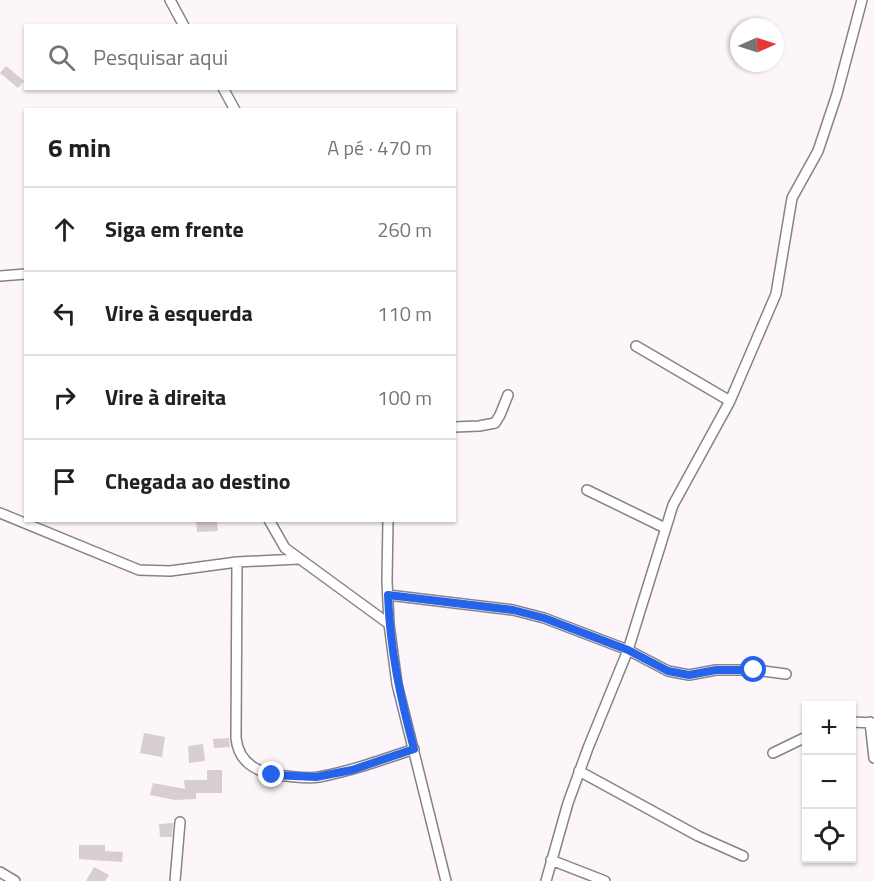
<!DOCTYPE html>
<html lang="pt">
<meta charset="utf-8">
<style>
:root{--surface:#fff;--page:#f6f6f6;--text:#202124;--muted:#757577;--line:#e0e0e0}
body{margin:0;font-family:"Titillium Web",sans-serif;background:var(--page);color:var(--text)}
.controls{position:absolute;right:18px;bottom:18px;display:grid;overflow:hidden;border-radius:0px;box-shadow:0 2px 4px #0004}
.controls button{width:54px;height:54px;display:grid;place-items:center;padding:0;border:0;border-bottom:2px solid var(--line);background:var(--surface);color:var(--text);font:30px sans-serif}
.compass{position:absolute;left:730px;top:18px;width:54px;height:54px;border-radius:50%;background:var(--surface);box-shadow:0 2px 4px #0004;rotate:87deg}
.stop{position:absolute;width:18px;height:18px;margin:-14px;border:4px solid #2563eb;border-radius:50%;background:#fff}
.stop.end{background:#2563eb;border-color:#fff;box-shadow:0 2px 6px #0008}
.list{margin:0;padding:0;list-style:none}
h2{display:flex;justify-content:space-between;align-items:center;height:78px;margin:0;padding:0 24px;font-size:26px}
h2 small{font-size:20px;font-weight:400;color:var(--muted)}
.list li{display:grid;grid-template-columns:39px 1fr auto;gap:18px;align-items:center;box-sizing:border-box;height:84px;padding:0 24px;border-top:2px solid var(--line)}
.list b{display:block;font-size:22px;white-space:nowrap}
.list em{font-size:20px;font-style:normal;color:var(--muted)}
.icon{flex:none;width:33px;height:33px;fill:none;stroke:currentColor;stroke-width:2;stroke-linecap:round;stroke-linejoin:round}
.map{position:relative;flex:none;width:874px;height:881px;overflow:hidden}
.search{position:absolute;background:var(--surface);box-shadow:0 2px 4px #0004;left:24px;top:24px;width:432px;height:66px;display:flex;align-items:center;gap:15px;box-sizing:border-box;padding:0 21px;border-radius:0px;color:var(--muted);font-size:22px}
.panel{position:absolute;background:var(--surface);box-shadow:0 2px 4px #0004;left:24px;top:108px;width:432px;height:414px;border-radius:0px}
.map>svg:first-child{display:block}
.building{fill:#d6ced3}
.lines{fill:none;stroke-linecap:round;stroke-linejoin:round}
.street-casing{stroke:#888185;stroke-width:12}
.street{stroke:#fff;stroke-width:9}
.route{stroke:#2563eb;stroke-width:8}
</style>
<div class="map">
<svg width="874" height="881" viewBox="0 0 874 881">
<rect width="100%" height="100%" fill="#fcf5f9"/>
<path class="building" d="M6,66L24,81L18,88L0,73Z
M196,520H217L218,531L197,532Z
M144,733L165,737L162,757L140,753Z
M229,738L230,747L214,748L213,739Z
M203,744L205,761L189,763L188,746Z
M207,770H222V793H196V799L175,800L150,795L153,783L185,789L184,780H207Z
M173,823L172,837H160L159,824Z
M79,845H105V851L123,852L122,862L79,859Z
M94,867L109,875L105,881H86Z"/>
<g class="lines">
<defs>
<path id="street" d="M170,0L184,26
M223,88L235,110
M0,276L26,274
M636,346L730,401
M454,427L479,426L495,423L500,415L508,395
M587,490L665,528
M0,513L139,570L170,571L237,562L298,559
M269,520L285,548L389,624
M388,520L387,581L389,624L397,684L446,881
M237,562L236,738C239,766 261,774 286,776C297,777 308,779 319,777C351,771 382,760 414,749
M388,595L513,610L544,618L628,650L668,671L689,675L716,670H755L786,674
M852,722L874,723
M870,722L874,758
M773,753L806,737
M579,771L698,836L743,856
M551,860L605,881
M0,872L15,881
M175,881L180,822
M546,881L568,803L588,748L628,650L673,505L730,401L776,294L792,198L818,151L837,94L862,0"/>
</defs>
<use href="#street" class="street-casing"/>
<use href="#street" class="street"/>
</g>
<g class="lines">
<path class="route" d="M272,775L316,777L352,770L414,749C400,696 390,650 388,595L513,610L544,618L628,650L668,671L689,675L716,670H754"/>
</g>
</svg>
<div class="controls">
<button>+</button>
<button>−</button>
<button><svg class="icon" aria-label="locate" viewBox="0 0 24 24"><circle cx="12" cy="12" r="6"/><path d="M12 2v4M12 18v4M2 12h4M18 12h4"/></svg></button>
</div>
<svg class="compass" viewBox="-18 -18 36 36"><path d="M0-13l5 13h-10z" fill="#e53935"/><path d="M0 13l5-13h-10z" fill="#757577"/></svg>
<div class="stop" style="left:754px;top:670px"></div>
<div class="stop end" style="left:272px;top:775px"></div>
<div class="search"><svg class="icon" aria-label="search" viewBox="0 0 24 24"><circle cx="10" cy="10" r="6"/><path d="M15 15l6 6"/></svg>Pesquisar aqui</div>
<section class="panel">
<h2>6 min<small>A pé · 470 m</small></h2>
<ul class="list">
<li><svg class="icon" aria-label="ahead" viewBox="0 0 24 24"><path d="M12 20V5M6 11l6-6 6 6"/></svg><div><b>Siga em frente</b></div><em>260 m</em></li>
<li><svg class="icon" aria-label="left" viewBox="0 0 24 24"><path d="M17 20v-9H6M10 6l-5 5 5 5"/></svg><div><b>Vire à esquerda</b></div><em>110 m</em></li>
<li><svg class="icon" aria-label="right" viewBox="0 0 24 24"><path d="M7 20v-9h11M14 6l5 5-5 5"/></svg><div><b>Vire à direita</b></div><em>100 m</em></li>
<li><svg class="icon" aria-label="arrive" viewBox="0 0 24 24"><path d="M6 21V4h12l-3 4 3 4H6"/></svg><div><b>Chegada ao destino</b></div></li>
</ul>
</section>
</div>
